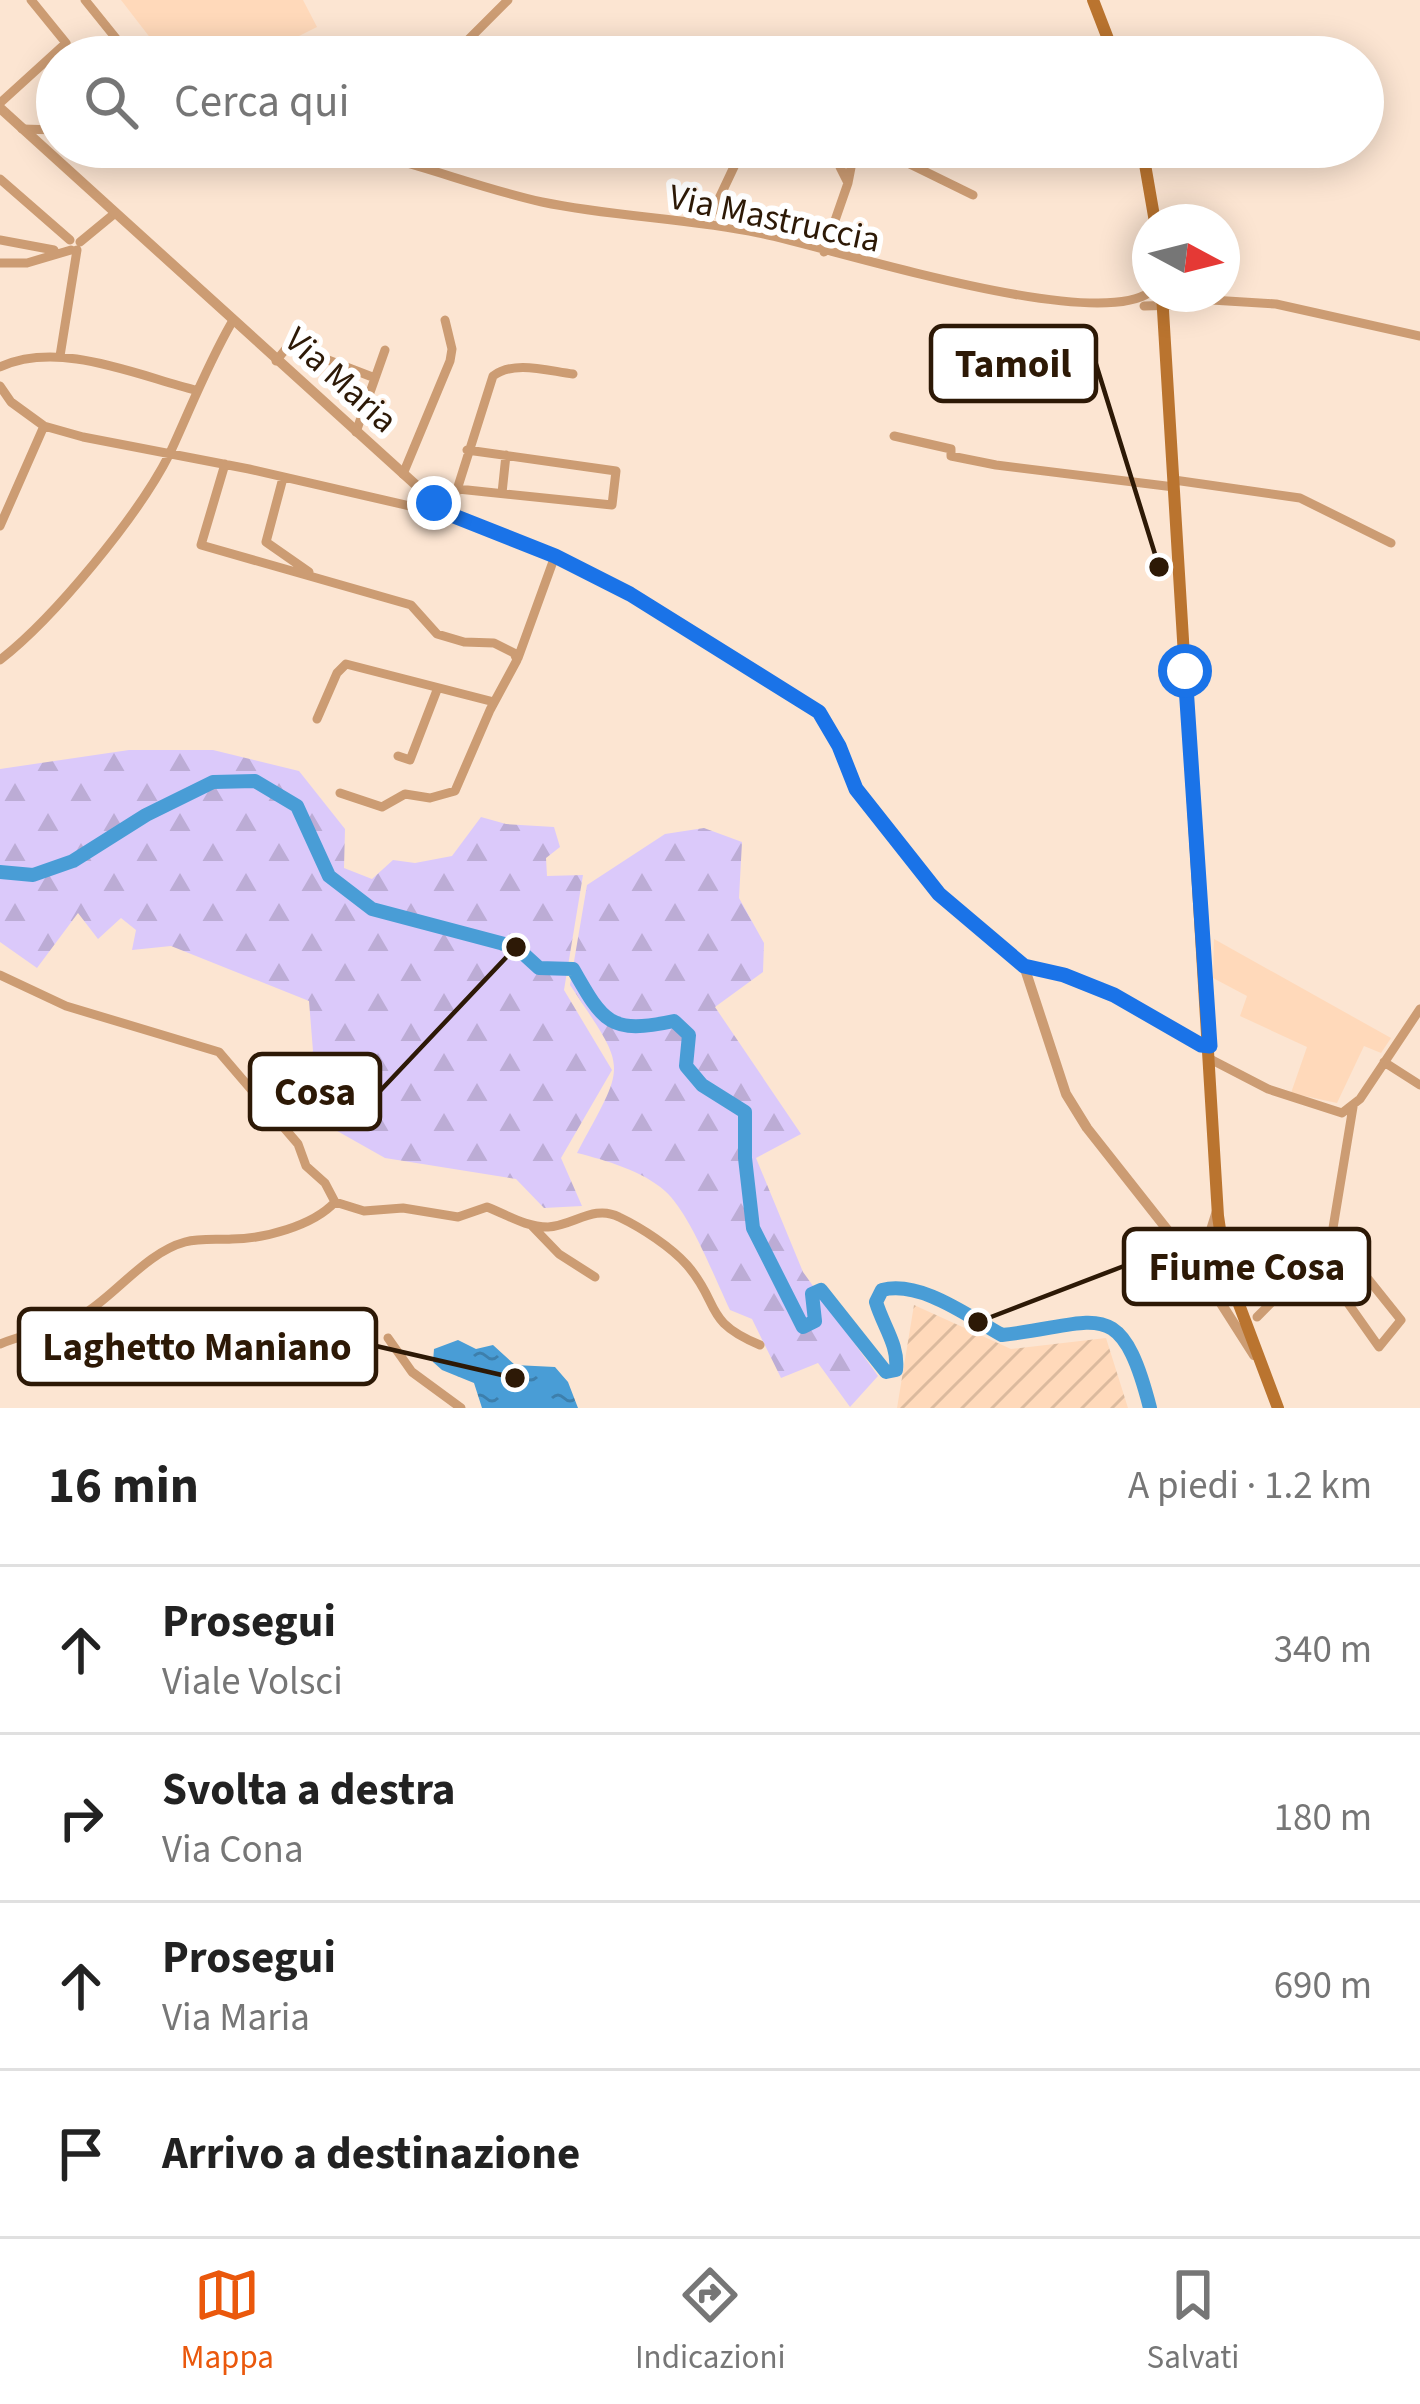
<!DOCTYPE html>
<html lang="it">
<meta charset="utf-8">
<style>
:root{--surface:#fff;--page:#f2f2f2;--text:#222;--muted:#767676;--line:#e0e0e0;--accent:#ea580c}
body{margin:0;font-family:"Source Sans 3",sans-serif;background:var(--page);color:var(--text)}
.compass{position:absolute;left:1132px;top:204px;width:108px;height:108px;border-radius:50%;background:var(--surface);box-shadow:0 6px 30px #0003;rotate:97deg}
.stop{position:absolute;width:36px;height:36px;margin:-27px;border:9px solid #1a73e8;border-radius:50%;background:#fff}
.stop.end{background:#1a73e8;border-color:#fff;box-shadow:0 3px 12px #0008}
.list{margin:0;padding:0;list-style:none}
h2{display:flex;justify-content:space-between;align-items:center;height:156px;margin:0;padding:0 48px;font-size:51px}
h2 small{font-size:39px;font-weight:400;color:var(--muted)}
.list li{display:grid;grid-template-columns:78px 1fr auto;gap:36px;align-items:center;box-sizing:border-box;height:168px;padding:0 48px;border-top:3px solid var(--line)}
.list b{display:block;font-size:45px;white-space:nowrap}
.list p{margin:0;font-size:39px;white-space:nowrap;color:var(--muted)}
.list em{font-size:39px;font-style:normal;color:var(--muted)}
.icon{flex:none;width:66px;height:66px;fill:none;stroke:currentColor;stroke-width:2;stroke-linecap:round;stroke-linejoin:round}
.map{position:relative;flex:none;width:1420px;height:1408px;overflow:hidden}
.search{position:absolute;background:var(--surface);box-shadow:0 6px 30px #0003;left:36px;right:36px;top:36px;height:132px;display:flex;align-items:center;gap:30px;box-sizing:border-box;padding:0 42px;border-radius:66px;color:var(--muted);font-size:45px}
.sheet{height:828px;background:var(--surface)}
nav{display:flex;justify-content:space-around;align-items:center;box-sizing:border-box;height:168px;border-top:3px solid var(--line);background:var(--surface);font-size:33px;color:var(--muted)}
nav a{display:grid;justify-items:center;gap:6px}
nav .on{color:var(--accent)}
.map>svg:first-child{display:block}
.built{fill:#ffd9ba}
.industrial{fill:url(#industrial-furrows)}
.forest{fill:url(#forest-firs)}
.water{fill:url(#water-ripples)}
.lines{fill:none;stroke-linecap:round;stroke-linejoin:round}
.river{stroke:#499dd6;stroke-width:14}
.minor{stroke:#cc9c73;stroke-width:9}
.tertiary{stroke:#cc9c73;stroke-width:10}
.secondary{stroke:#ba742f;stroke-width:12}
.route{stroke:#1a73e8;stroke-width:15}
.labels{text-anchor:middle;stroke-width:12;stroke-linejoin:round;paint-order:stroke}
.street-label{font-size:36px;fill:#2d1906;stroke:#fff}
.leader{fill:none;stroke:#2d1906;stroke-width:4.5}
.callout-dot{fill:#2d1906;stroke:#fff;stroke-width:4.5}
.callout{fill:#fff;stroke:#2d1906;stroke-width:4.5}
.callout-label{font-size:39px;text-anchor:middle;font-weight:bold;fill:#2d1906}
</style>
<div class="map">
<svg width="1420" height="1408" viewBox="0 0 1420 1408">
<defs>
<pattern id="industrial-furrows" width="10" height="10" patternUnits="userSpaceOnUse" patternTransform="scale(3)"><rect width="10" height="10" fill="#ffd9ba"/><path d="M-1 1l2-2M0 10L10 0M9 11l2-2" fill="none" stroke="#dbba9e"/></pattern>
<pattern id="forest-firs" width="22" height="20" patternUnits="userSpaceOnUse" patternTransform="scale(3)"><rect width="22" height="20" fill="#dbc9fa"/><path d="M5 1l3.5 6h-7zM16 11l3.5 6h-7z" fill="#bcacd5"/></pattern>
<pattern id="water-ripples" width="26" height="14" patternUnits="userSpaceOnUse" patternTransform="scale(3)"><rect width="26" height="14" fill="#499dd6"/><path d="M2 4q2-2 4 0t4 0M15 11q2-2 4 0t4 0" fill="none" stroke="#3d7fac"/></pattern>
</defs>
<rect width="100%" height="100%" fill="#fce5d2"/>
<path class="built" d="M121,0H303L317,27L257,57H165Z
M1214,939L1391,1038L1381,1053L1364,1046L1337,1103L1291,1093L1307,1047L1240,1016L1247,996L1213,978Z"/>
<path class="industrial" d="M914,1305L1011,1349L1106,1338L1128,1408H897Z"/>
<path class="forest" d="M129,750H213L299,771L345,829L344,868L372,879L393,860L415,863L452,856L481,817L506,824L554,827L560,847L546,858L547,876L583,875L564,990L612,1070L561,1158L582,1206L544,1208L516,1179L385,1158L284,1101L313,1051L309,1001L171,946L132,950L136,930L121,918L98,939L78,913L37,968L0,942V769Z
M704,828L742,842L739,898L764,943L763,972L715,1007L801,1134L756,1158L803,1272L878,1376L850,1407L818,1363L781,1378L752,1319L730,1310C715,1279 690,1213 665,1191C643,1171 605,1160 577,1153C626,1061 629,1073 570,985L587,885L665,834Z"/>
<path class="water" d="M458,1340L476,1349L493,1345L515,1365L555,1367L568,1382L578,1408H482L474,1383L442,1370L433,1362L434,1349Z"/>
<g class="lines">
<path class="river" d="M0,872L33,875L73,861L146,815L213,782L255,781L297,806L329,876L372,909L516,947L539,968L573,969C603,1022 610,1035 674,1021L689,1035L686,1066L702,1085L745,1112V1158L753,1228L803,1327L815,1321L812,1294L821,1290L886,1372L896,1370C899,1345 883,1326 876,1302L882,1290C921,1280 969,1317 1002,1335C1097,1325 1120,1291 1150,1408"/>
<path class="minor" d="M85,0L131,57
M451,57L508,0
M0,103L66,43L31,0
M22,129L57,130
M340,147C409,159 474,187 542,202C614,217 687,218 759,233C833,248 1093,333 1150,292
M788,147L801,158L814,147
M875,147L973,195
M0,179L70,240
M848,183L855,147
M707,224L740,154L738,147
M0,240L54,250
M80,242L114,214
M824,252L848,183L840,167L846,147
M0,263H27L71,250
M1179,294L1195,299L1276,304L1420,336
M1144,306L1181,305L1195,299
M60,356L77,250
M276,361L289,345L375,378
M0,367C59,340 136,375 195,390
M0,386L11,402L44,426L83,437L249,469L449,515L493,376C514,360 548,371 573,374
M356,432L385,350
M894,436L951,449V456L996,465L1174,487
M225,464L201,545L411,605L437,634L464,642L494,643L514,653L517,660L490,710L455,791L430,798L405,794L382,807L340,793
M403,474L450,361L452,349L445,320
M283,478L266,542L309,572
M1174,480L1300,498L1391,543
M458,489L612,505L616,471L467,450
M502,493L506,455
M0,526L44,426
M518,658L555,556
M0,660C54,618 138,516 169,455C190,410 207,365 232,322
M317,719L337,673L346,664L494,702
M398,756L410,760L437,690
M1024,966C1080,968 1154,1015 1201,1045L1211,1046
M0,975L66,1006L219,1052L298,1144L306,1166L325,1183L335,1202C313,1226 263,1239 232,1239C216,1240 200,1238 185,1242C148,1252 119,1291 87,1312C66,1327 26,1333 0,1344
M1212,1060L1268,1089L1342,1113L1360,1099L1420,1009
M1384,1062L1420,1085
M335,1202L364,1211L403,1208L458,1217L487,1207C508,1215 525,1227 548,1227C573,1226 594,1204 619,1217C642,1228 671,1247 687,1265C721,1304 702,1321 760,1345
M532,1226L559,1254L595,1277
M1316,1258L1379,1347L1401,1320L1332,1234
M1257,1317L1316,1258L1332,1234L1353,1107
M388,1338L412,1372L461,1408"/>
<path class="tertiary" d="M0,108L449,515L555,556L630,594L819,712L840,746L857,789L939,894L1024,966L1066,1094L1087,1128L1203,1275L1254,1355
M1171,1232L1189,1239L1202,1238L1211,1230L1217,1211
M1180,1240L1224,1262"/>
<path class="secondary" d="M1093,0L1115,57
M1142,147L1155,222
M1162,294L1218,1216L1226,1270L1278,1408"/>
</g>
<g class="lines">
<path class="route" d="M434,503L449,514L555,556L630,594L819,712L839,746L856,789L939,894L1024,966L1064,975L1114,995L1201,1045L1210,1046L1185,671"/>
</g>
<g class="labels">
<g class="street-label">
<text transform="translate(775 217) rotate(12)" y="13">Via Mastruccia</text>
<text transform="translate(342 379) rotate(42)" y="13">Via Maria</text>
</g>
</g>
<path class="leader" d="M1159 567L1096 364M516 947L380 1091M978 1322L1124 1266M515 1378L376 1346"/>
<g class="callout-dot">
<circle cx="1159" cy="567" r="12"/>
<circle cx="516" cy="947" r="12"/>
<circle cx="978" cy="1322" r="12"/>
<circle cx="515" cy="1378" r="12"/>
</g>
<g class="callout">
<rect x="931" y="326" width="165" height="75" rx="12"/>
<rect x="250" y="1054" width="130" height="75" rx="12"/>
<rect x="1124" y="1229" width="245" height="75" rx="12"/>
<rect x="19" y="1309" width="357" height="75" rx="12"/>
</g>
<g class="callout-label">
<text x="1013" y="377">Tamoil</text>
<text x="315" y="1105">Cosa</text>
<text x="1247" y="1280">Fiume Cosa</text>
<text x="197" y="1360">Laghetto Maniano</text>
</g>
</svg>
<svg class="compass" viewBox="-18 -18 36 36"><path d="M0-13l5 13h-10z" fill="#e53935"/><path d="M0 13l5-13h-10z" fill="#767676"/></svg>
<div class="stop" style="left:1185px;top:671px"></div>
<div class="stop end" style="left:434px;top:503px"></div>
<div class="search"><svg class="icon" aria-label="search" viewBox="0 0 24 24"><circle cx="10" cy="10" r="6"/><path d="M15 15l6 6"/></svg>Cerca qui</div>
</div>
<section class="sheet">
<h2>16 min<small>A piedi · 1.2 km</small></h2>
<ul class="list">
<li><svg class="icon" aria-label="ahead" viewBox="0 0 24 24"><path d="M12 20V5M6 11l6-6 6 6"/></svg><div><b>Prosegui</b><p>Viale Volsci</p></div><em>340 m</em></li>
<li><svg class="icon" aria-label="right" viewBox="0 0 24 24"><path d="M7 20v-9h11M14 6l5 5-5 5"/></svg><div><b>Svolta a destra</b><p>Via Cona</p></div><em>180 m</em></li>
<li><svg class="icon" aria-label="ahead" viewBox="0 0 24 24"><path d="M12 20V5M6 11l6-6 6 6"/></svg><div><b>Prosegui</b><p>Via Maria</p></div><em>690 m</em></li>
<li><svg class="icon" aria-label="arrive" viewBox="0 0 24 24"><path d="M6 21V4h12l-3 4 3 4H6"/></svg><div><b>Arrivo a destinazione</b></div></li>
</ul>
</section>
<nav>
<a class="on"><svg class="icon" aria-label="map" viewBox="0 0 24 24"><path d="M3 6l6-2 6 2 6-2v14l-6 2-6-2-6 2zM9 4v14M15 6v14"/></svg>Mappa</a>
<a><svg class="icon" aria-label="directions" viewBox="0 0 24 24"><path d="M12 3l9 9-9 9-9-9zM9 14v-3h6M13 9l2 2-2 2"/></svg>Indicazioni</a>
<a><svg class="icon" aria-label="saved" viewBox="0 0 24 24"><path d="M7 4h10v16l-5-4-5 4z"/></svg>Salvati</a>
</nav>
